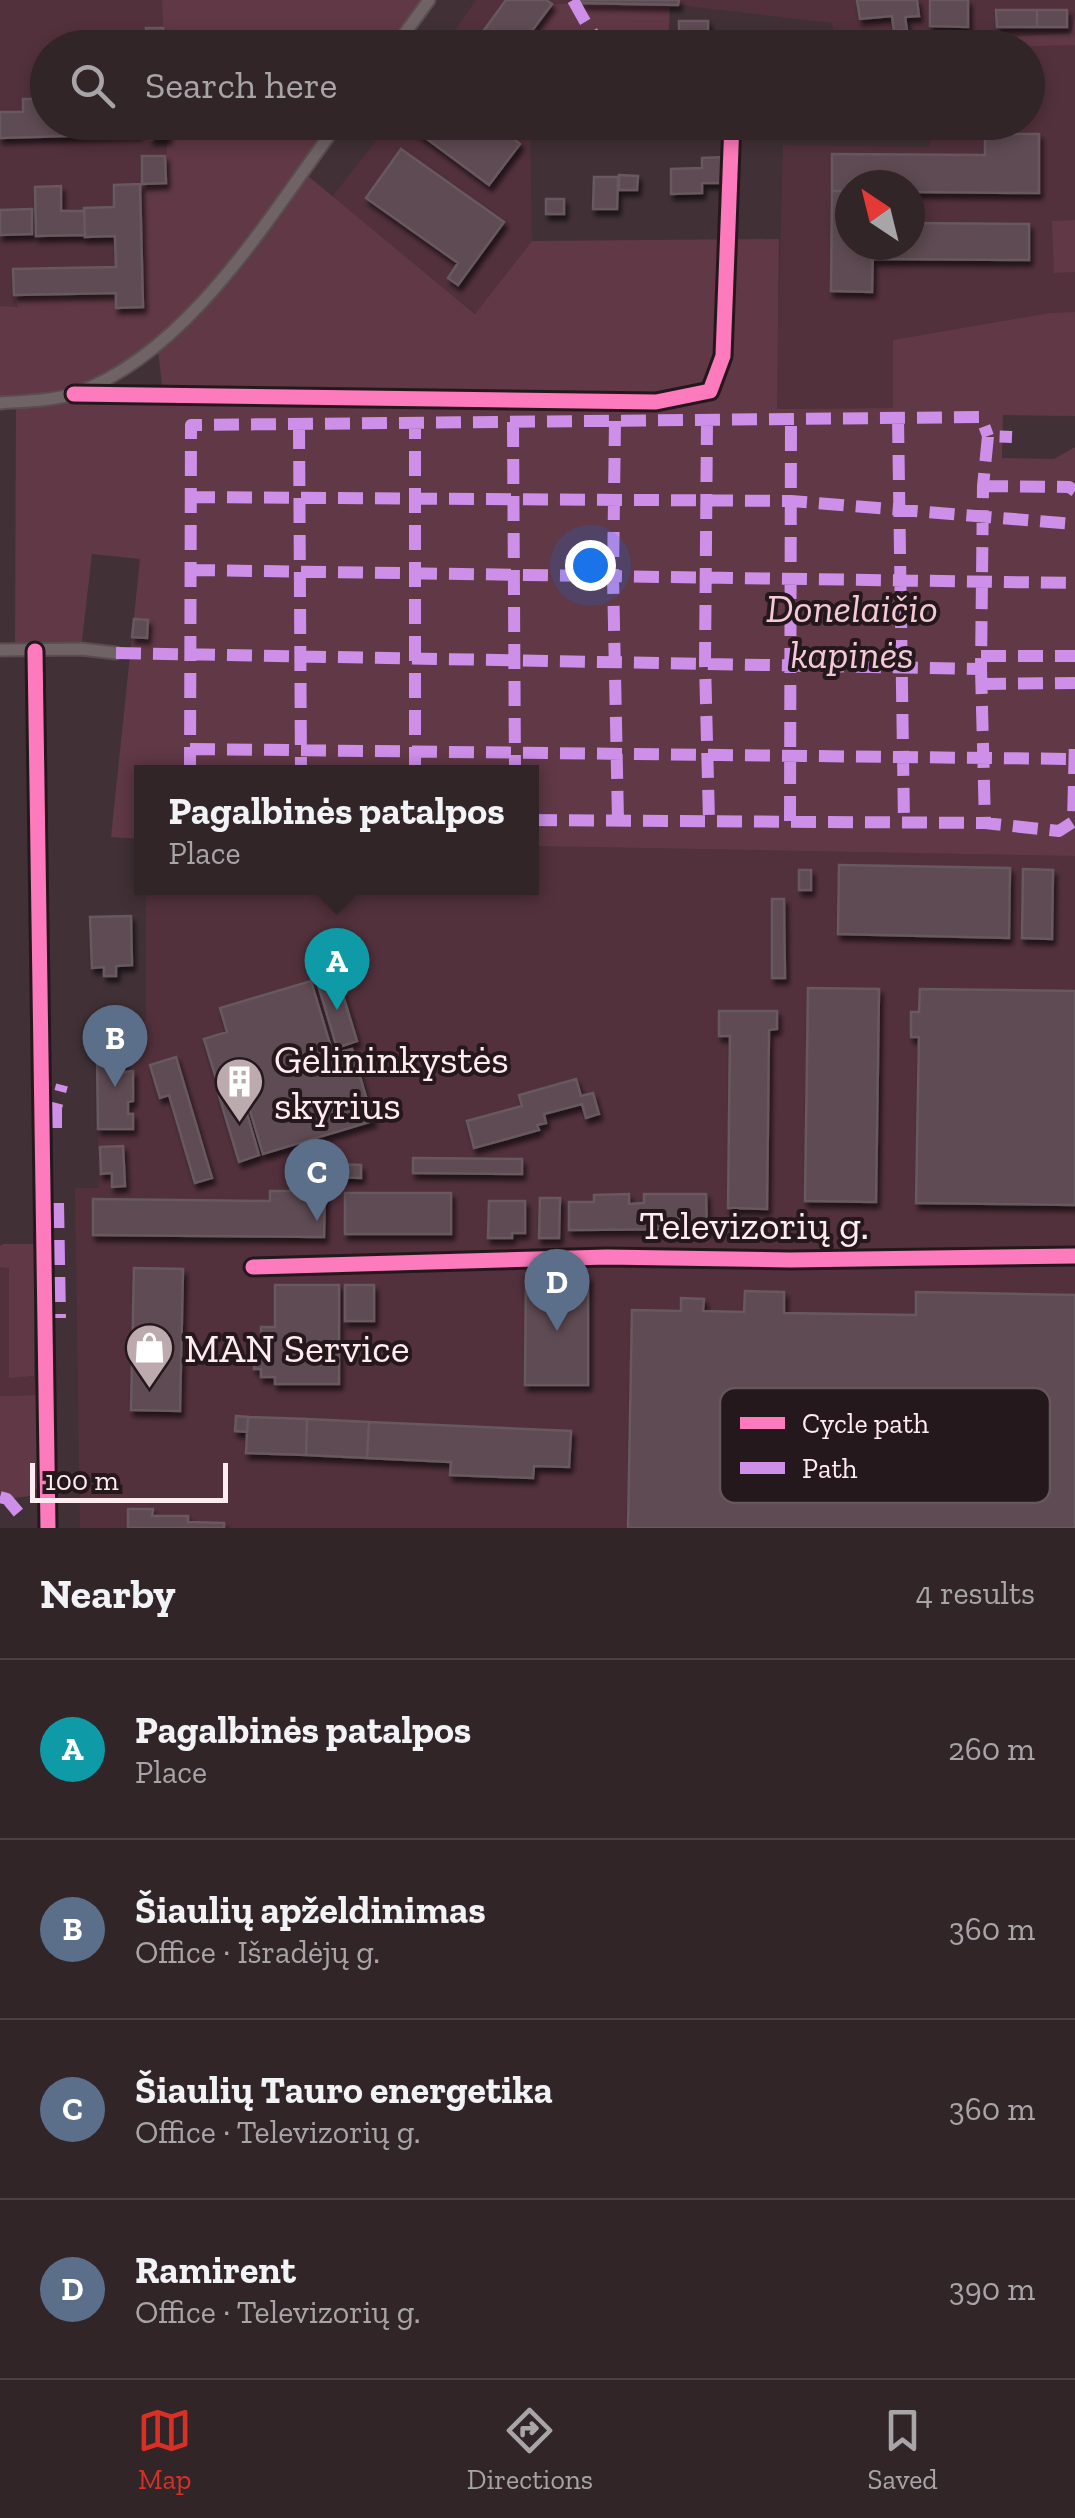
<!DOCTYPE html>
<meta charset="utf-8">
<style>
:root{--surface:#312528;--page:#392d30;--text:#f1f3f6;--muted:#a8a5a8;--line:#4c4245;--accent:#d93025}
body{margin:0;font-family:"Zilla Slab",serif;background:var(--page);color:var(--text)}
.compass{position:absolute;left:835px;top:170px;width:90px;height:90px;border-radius:50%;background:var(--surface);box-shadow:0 5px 15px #0003;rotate:325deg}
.scale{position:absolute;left:30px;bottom:25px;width:198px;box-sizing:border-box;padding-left:10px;border:5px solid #ffebf0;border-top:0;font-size:28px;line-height:35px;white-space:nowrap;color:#ffebf0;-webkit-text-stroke:8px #25181c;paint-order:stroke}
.you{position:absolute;left:590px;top:565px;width:35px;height:35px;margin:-25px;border:8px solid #fff;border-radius:50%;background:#1a73e8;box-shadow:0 0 0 15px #1a73e833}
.badge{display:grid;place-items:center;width:65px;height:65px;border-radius:50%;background:var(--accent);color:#fff;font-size:32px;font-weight:700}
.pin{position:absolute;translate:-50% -82px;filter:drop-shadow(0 2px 5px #0008)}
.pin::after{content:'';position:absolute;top:52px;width:35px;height:30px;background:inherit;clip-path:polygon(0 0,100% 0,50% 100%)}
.popup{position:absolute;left:134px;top:765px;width:405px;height:130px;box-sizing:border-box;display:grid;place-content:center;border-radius:0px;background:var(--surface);filter:drop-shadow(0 2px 8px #0005);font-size:32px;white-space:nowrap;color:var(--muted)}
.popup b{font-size:38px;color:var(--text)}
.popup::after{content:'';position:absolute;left:50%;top:100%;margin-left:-20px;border:20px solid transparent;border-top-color:var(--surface)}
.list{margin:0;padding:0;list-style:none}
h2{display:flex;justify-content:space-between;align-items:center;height:130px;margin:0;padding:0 40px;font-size:42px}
h2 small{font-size:32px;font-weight:400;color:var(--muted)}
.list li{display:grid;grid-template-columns:65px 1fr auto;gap:30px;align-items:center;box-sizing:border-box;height:180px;padding:0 40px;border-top:2px solid var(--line)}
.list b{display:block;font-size:38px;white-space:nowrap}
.list p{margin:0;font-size:32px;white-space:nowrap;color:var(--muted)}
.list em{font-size:32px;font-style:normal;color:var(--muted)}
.icon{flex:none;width:55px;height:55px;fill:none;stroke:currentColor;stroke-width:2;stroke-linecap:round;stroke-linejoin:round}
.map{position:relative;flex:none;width:1075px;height:1528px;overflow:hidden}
.search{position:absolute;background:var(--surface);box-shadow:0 5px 15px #0003;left:30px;right:30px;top:30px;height:110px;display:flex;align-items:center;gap:25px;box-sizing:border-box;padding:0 35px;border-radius:55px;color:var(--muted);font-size:38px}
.sheet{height:850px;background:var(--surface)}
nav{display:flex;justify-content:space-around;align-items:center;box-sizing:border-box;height:140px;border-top:2px solid var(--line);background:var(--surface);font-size:28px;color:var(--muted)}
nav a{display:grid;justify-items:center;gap:5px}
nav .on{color:var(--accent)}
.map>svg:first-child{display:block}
.built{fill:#52313c;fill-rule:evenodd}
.green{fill:#603846;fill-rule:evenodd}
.building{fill:#5f4b52;stroke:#67595e;stroke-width:2.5;filter:url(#shadow)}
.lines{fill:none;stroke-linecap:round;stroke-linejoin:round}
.minor-casing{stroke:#5a4d51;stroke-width:15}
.minor{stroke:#6f6366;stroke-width:11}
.quiet{stroke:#ce8fe9;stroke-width:12;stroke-dasharray:25 12;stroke-linecap:butt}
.cycleway-casing{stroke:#25181c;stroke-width:21}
.cycleway{stroke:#fd7abc;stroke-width:15}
.labels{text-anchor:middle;stroke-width:8;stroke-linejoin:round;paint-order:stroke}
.park-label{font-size:40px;font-style:italic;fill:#f4cad7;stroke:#25181c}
.poi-label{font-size:40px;fill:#ffebf0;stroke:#25181c;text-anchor:start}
.street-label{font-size:40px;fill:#ffebf0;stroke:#25181c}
.key{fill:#25181c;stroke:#66575c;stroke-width:2.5}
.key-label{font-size:28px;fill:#ffebf0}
</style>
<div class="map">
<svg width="1075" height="1528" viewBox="0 0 1075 1528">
<defs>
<filter id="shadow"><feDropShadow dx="3" dy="5.5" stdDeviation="2.5" flood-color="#0009"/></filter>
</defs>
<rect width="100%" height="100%" fill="#413136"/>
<path class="built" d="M0,0H162L164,47L48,48V122L168,123L166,183L140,185L143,307L14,296L19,307L0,306Z
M476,0H1075V312L1049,313L893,340L894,408L776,409L783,145L930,147V123L1028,122V48L928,47L926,34L837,47L832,23L679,5L581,3L551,4L528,35L529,47L442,48ZM850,185H910V245H850Z
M390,123H530L532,241L476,314L332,197Z
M532,846L1075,856V1528H80L75,1188H99L96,1029L146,1021V888H532Z
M0,1267H9V1377L34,1376L36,1395L0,1396Z"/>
<path class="green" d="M162,0H429L394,48L164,47Z
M581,3L670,5L668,47H529L528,35L552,4Z
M1075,18V45L993,47L969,43L977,35L989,32L1008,37L1071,33Z
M339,122L303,172L475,314L532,241L779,239L777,409L893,408V340L1049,313L1075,312V416L1003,415L1002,458L1054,459L1075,447V856L532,846V772H142V839L111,837L140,559L92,554L81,649L15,652L16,403H0V306L18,307L14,295L116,293L143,307L140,184L165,183L168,123ZM158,349L163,395L77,393Z
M1075,220V272L1054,273L1052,221Z
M3,1244H34V1376L9,1378V1268L0,1267V1246Z
M36,1395L38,1487L29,1496L7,1499L0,1504V1396Z"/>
<path class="building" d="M506,0H546L552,4L519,48H471Z
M581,0H679L678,5L581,3Z
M857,0H917L919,16L905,17L907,30L894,31L892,16L860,19Z
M930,0H968V27L930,26Z
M996,10H1037V27H997Z
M1037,10H1067V27H1037Z
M679,21H708V41L679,42Z
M146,28H163L164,48H147Z
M136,39V48H98V40Z
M23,99H48V122H138L139,134L0,138V112H23Z
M150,122H168V138L151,139Z
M416,122H491L520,144L489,185L412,128Z
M985,134H1039V193L910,192V185H850V191H832V154L985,155Z
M401,149L504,222L458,285L448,278L458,263L366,198Z
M142,156H165L166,183L142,184Z
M725,157L726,183H702V193L671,194V169L702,168V158Z
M619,175L638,176L637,190H619Z
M594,177H618L617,209H593Z
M140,184L143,307L116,308V293L14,295L13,269L116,267L115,236L85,237L84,208L114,207V185Z
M61,186V211H84L85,235L36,236L35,187Z
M832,191H850V245H873L872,292L831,291Z
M546,199H564V214H546Z
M32,209V234L0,235V210Z
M910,223L1029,224V260L872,259L873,245H910Z
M134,619L148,620L147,638L132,637Z
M839,865L1010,868L1009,938L838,934Z
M1023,869L1053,870L1052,939L1022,938Z
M799,870H811V890H799Z
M772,899H784L785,978H772Z
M131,916L132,965L116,966V976H104V967L92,968L90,917Z
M336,972L357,1041L337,1048L316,978Z
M311,981L333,1054L352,1049L373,1121L263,1154L241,1081L219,1088L204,1039L227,1032L220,1008Z
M808,988L879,989L876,1202L805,1201Z
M920,989L1075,991V1205L916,1203L919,1037H911V1012H919Z
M719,1011H777V1029L769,1030L767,1209L728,1208L730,1036H719Z
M97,1052H123V1072L133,1071V1101L128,1102V1114H133V1129H98Z
M176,1057L212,1178L195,1183L169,1095L160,1098L150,1065Z
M576,1079L581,1096L593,1093L599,1114L586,1118L582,1104L544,1114L546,1123L537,1125L539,1130L474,1148L467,1121L522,1106L519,1095Z
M239,1086L259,1155L239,1162L218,1092Z
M123,1146L125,1186L112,1187V1173L101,1174L100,1147Z
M413,1158L522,1159V1174L413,1173Z
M333,1164L361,1165V1178L333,1177Z
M270,1191H325L324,1237L93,1235V1199L270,1201Z
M345,1193H451V1234H345Z
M629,1194V1204L644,1203V1194H706L707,1229L569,1230V1202H594V1195Z
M540,1198H560L559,1238H539Z
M489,1201H525V1233H512V1238H488Z
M134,1268L183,1269L180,1411L131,1410Z
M526,1273L588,1276V1385H525Z
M275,1285H339V1384H275V1377H261V1369H254V1340H261V1327H275Z
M345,1285H374V1321H345Z
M745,1291L784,1292V1313L916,1315V1292L1075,1295V1528H628L632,1310L681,1311V1298L704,1299L703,1311L744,1312Z
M236,1416L248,1417L247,1432L235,1431Z
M248,1417L307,1419L306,1455L246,1453Z
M307,1419L369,1422L367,1458L306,1455Z
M369,1422L571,1431L569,1467L534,1466L533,1478L450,1475L451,1462L367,1458Z
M128,1509H153L152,1516H188V1522L224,1523V1528H128Z"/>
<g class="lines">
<defs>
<path id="minor" d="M394,48L429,0
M74,394L656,402L710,391L723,356L732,122
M0,403C24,401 54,401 76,393C190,352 269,216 339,122
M0,650L81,649L116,653
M35,651L48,1528
M253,1267L607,1257L790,1260L1075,1256"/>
</defs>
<use href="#minor" class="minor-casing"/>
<use href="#minor" class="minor"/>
<path class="quiet" d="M573,0C601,51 596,43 652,48
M898,418L904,822
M707,420L705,663L709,821
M615,421L613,577L618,820
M513,422L515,772
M299,424L301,772
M983,486L1069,487L1075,491
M190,497L791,501L1075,524
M190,570L1075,583
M116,653L981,669L983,486L988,436L1012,437
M981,656H1075
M981,669L985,823
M981,684L1075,683
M190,749L1075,759
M190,772L191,425L981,417L988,436
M415,772V423
M532,820L985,823L1059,831L1073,822L1075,739
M790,821L791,419
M56,1128V1108L62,1085
M58,1203L60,1318
M0,1497L7,1499L23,1518"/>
<defs>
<path id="cycleway" d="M74,394L656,402L710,391L723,356L732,122
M35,651L48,1528
M253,1267L607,1257L790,1260L1075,1256"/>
</defs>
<use href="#cycleway" class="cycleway-casing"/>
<use href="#cycleway" class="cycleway"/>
</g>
<defs>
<symbol id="building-pin" viewBox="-11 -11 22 30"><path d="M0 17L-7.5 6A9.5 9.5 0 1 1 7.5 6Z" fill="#bcaaaf" stroke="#25181c"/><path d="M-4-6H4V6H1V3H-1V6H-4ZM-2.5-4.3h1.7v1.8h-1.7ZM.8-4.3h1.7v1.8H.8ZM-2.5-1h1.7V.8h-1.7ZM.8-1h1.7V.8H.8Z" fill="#fff"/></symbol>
<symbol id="shop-pin" viewBox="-11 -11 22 30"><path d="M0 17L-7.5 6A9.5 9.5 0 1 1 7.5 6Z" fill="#bcaaaf" stroke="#25181c"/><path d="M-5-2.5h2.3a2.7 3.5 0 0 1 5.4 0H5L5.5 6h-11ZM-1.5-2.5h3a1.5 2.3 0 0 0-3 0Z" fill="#fff"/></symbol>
</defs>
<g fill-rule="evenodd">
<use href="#building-pin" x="212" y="1054" width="55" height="75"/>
<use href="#shop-pin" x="122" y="1320" width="55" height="75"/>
</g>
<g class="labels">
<g class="park-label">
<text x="852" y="622">Donelaičio<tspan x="852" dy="46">kapinės</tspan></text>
</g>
<g class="poi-label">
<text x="274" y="1073">Gėlininkystės<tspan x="274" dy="46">skyrius</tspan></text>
<text x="184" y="1362">MAN Service</text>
</g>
<g class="street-label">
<text x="754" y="1239">Televizorių g.</text>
</g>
</g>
<rect x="720" y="1388" width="330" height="115" rx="15" class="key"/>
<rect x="740" y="1417" width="45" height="12" fill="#fd7abc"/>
<rect x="740" y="1462" width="45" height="12" fill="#ce8fe9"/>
<g class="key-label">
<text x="802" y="1433">Cycle path</text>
<text x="802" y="1478">Path</text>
</g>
</svg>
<svg class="compass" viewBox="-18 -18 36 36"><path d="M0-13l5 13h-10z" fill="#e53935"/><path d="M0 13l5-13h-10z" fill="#a8a5a8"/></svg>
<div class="scale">100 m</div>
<div class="you"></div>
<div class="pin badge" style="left:337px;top:1010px;background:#0f9aa8">A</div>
<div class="popup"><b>Pagalbinės patalpos</b>Place</div>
<div class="pin badge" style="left:115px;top:1087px;background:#5c6f8a">B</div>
<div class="pin badge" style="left:317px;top:1221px;background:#5c6f8a">C</div>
<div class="pin badge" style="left:557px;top:1331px;background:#5c6f8a">D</div>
<div class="search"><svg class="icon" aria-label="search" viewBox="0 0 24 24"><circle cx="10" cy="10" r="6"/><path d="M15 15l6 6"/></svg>Search here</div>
</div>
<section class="sheet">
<h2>Nearby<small>4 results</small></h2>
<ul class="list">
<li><span class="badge" style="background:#0f9aa8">A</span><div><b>Pagalbinės patalpos</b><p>Place</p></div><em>260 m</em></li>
<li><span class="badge" style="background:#5c6f8a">B</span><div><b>Šiaulių apželdinimas</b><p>Office · Išradėjų g.</p></div><em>360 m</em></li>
<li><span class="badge" style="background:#5c6f8a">C</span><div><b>Šiaulių Tauro energetika</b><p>Office · Televizorių g.</p></div><em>360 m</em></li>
<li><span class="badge" style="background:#5c6f8a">D</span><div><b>Ramirent</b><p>Office · Televizorių g.</p></div><em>390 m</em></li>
</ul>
</section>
<nav>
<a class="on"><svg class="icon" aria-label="map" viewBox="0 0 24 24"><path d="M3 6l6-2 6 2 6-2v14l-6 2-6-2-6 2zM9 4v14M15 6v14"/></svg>Map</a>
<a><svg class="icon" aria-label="directions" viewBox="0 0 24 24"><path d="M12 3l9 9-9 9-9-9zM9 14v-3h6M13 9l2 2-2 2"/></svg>Directions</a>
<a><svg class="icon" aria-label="saved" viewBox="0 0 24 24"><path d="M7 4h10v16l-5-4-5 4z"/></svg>Saved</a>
</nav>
